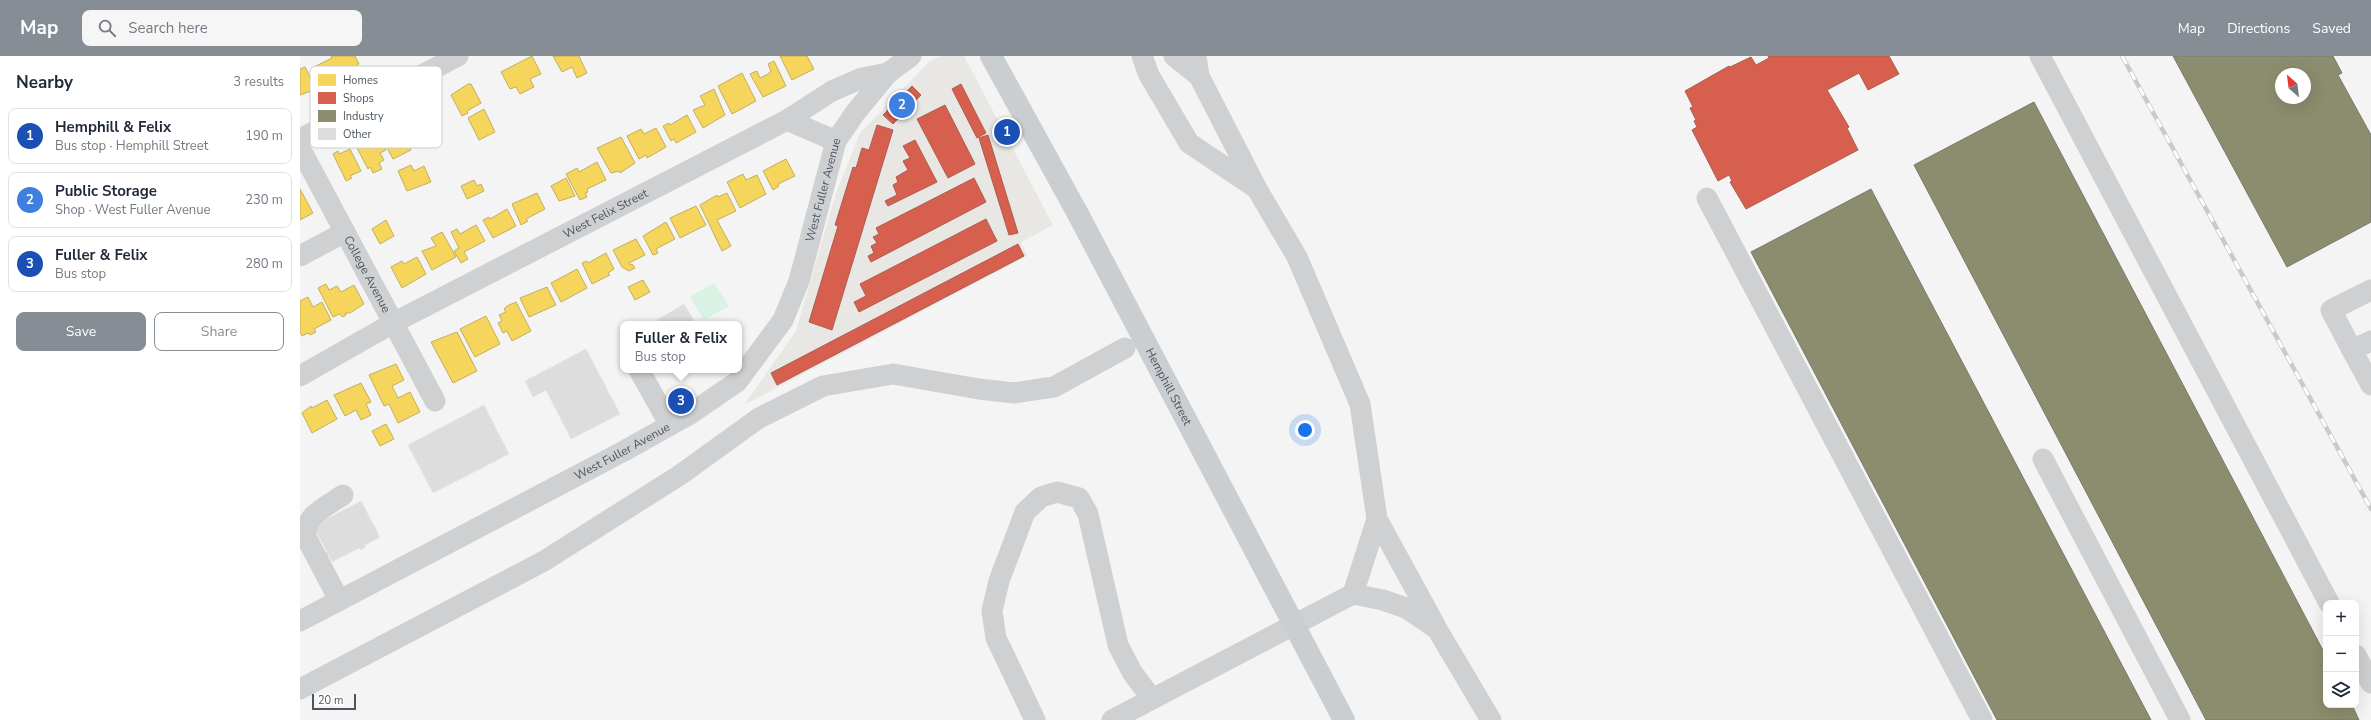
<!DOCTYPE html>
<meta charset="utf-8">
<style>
:root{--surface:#fff;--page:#f6f6f7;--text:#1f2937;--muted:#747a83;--line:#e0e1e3;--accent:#868d94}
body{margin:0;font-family:"Nunito Sans",sans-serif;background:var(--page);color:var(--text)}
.controls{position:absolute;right:12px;bottom:12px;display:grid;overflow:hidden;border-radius:8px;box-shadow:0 4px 16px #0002}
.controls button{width:36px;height:36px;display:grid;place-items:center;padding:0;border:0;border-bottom:1px solid var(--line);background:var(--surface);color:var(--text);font:20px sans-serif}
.compass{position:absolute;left:1975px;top:12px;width:36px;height:36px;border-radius:50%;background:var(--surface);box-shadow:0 4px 16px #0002;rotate:332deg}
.scale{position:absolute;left:12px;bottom:10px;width:44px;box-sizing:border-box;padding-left:4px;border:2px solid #4a5661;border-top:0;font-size:11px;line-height:14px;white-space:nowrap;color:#4a5661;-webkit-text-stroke:3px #fff;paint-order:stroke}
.you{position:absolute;left:1005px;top:374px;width:14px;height:14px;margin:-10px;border:3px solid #fff;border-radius:50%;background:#1a73e8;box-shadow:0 0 0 6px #1a73e833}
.badge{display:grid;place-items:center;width:26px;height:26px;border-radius:50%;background:var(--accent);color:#fff;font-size:13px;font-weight:700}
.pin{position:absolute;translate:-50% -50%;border:2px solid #fff;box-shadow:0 1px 4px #0006}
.popup{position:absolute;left:320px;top:265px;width:122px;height:52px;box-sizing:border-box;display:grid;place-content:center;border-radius:8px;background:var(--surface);filter:drop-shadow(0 1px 3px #0005);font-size:13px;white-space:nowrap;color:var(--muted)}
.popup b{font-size:15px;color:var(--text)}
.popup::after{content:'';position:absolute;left:50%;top:100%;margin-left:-8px;border:8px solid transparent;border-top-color:var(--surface)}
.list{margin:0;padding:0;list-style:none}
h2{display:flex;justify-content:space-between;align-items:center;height:52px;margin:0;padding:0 16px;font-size:17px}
h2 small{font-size:13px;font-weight:400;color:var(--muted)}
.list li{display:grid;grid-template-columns:26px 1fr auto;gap:12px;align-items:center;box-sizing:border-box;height:56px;margin:0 8px 8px;padding:0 8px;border:1px solid var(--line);border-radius:8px}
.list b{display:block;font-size:15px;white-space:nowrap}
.list p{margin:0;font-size:13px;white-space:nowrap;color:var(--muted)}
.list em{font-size:13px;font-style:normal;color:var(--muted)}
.actions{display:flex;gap:8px;padding:12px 16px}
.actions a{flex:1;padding:9px 0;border:1px solid var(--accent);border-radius:8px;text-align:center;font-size:14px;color:var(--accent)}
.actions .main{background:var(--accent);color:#fff}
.icon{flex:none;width:22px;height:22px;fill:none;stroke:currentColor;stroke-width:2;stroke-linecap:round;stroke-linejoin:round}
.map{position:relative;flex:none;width:2071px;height:664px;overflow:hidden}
header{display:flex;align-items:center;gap:24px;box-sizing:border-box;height:56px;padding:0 20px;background:var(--accent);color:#fff}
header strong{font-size:19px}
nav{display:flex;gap:22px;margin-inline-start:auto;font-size:14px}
.search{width:280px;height:36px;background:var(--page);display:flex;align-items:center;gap:10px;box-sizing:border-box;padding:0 14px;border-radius:8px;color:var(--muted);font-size:15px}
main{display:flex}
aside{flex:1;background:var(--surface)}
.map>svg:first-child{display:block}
.commercial{fill:#e8e7e3}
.green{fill:#d9f2e3}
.homes{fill:#f6d55c;stroke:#c2af5e}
.shops{fill:#d6604d;stroke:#ac5d53}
.industry{fill:#8c8c6e;stroke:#787c6a;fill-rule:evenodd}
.building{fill:#ddddde;stroke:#e5e6e7}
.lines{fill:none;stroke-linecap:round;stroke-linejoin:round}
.minor{stroke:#ced0d2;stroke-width:21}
.major{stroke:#caced1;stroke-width:22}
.rail-casing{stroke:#c9cacc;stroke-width:4.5}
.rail{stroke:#fff;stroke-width:3;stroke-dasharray:9;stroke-linecap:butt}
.major-bridge{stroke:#caced1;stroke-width:22}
.labels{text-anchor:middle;stroke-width:4;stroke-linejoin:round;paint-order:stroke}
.street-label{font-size:12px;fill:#4a5661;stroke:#fff}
.key{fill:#fff;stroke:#c9ccd0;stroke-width:1}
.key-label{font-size:11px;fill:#4a5661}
</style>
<header>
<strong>Map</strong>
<div class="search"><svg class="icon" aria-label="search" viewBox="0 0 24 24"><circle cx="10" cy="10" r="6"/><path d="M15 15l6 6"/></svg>Search here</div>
<nav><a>Map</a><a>Directions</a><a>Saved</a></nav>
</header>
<main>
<aside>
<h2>Nearby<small>3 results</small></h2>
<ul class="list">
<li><span class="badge" style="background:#1a4fb4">1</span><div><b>Hemphill &amp; Felix</b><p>Bus stop · Hemphill Street</p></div><em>190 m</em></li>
<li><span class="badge" style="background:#3f7fe0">2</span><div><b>Public Storage</b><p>Shop · West Fuller Avenue</p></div><em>230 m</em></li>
<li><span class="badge" style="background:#1a4fb4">3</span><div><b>Fuller &amp; Felix</b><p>Bus stop</p></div><em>280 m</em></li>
</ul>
<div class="actions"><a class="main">Save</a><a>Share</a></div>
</aside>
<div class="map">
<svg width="2071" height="664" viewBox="0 0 2071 664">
<rect width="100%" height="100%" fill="#f4f4f4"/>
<path class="commercial" d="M642,0H664L753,169L721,186L727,200L444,349L496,275L535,140L560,77L630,5Z"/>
<path class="green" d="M414,227L429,250L404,264L390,241Z"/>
<path class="homes" d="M31,0H55L59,8L49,14L50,16L46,20L33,27L31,24L23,28L14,11L32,2Z
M232,0L241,18L230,23L234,31L220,38L216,31L210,33L201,16Z
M253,0H279L287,17L277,22L272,11L262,16Z
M480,0H507L514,13L492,24Z
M474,5L486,30L463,41L450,18L457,15L460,22L468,18L471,15L468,8Z
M5,11L16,33L0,39V13Z
M442,17L456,45L432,58L418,30Z
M168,28H171L181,47L167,55L168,57L162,60L151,39Z
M414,33L425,59L403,72L393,54L405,49L400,40Z
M184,53L195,76L179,84L168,62Z
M122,54L134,73L128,75L133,85L123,90L109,66L116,63L114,59Z
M387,59L396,76L376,87L374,83L371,85L363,70L369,67L370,69Z
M99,71L111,94L93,103L81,81Z
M356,72L366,91L347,102L346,99L339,103L327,80L341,73L344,78Z
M76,75L86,94L80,97L84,104L79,107L82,113L73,117L70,111L68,113L56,90L62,87L59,83L68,78L70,82V78Z
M321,81L335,107L320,117L319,115L311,117L297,92Z
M50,93L61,115L50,120L52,122L46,125L33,98L38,95L39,98Z
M486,103L495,120L478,128L479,130L473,134L463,115Z
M297,106L306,124L287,133L288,136L285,137L287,141L280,144L266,118L277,112L279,116Z
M111,109L114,115L124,110L131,126L107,135L98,115Z
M443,118L446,124L457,119L466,138L440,152L427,126Z
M266,122L275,140L259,145L251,130Z
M174,124L177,130L181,128L184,135L167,143L161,130Z
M0,133L13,157L0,164Z
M237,137L245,153L226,163L228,165L221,169L212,148Z
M427,137L436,155L417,164L431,190L422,195L400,149L417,139L418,141Z
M396,150L406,169L380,182L370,162Z
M207,153L216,170L193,182L183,164L189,161L190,163Z
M86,164L94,180L80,188L72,173Z
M366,166L375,183L356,193L358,197L353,199L343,180Z
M176,169L185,185L164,196L168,203L161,207L154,195L159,192L151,176L157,173L160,178Z
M142,176L156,201L132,214L122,195L136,190L131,182Z
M336,183L345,199L329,207L330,209L332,208L335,212L329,215L322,211L313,194Z
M306,197L314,213L308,217L310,219L292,228L282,207L287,205L288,207Z
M117,201L126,218L102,232L91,211L102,205L104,208Z
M277,213L287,232L261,246L251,227Z
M343,224L350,236L335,244L328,231Z
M26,228L29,234L37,230L41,236L54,229L64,248L50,257H45L46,259L43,261L39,258L33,261L18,232Z
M247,231L256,249L229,261L220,242Z
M8,241L13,251L22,246L31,264L14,273L16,276L10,279L8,277L2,280L0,276V245Z
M216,246L231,275L212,285L207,275L203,277L198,267L202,265L199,259L206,256L204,253L207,250Z
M186,260L200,288L175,301L160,273Z
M157,276L177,315L153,327L131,286Z
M96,308L104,324L92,330L98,342L110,336L120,356L98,367L89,348L84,350L69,319Z
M61,327L71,346L66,348L71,359L61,364L56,354L45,360L34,339Z
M27,344L37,363L12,377L2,357L11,350L12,352Z
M86,368L94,383L80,390L72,375Z"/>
<path class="shops" d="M1468,0H1589L1599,18L1568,34L1559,17L1527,34L1549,71L1547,72L1558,94L1446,153L1430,126L1432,125L1429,119L1418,125L1392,74L1397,71L1394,65L1396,64L1390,52L1393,51L1385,35L1429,10L1430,11L1451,1L1456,9L1469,2Z
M661,28L686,77L677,82L652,33Z
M612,30L621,39L593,68L583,59Z
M645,49L675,108L648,122L617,63Z
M577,69L593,74L532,274L509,266L538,170L535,169L553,111L556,112L562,92L569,94Z
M688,79L718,177L709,179L679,82Z
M615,84L637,126L588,150L585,145L597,139L593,129L598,126L596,121L608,114L603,105L610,102L603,90Z
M674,122L686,146L571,206L568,200L574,197L571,190L577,187L573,181L579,178L576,172Z
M686,163L697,185L559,256L554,246L566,240L560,228Z
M718,188L724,200L477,329L471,317Z"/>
<path class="industry" d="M1873,0H2033L2042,17L2038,19L2071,79V166L1987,211ZM1981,18H2005V42H1981Z
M1734,46L2026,600V649H2052L2059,664H1906L1614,109Z
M1571,133L1851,664H1697L1451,196Z"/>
<path class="building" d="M384,248L396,268H360L357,264Z
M286,293L320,358L271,383L246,334L233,341L225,325Z
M374,314H386L377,319Z
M184,349L209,398L133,437L108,389Z
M61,445L80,481L65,489L66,491L61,494L59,492L32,506L29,500L25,502L23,498L27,496L13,470Z"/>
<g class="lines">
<g class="minor">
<path d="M842,0L849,19L889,87L956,132"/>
<path d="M874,0L899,20"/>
<path d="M896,0L899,20L957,133L997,201L1060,348L1077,463L1053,538"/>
<path d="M1740,0L2029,547"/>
<path d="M487,64L536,85"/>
<path d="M0,83L158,0"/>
<path id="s1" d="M0,92L135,345"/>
<path d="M1407,142L1682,664"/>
<path d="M0,200L45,176"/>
<path d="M2071,234L2031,254L2052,294L2071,285"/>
<path d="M2052,294L2071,329"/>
<path d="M339,314L370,369"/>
<path id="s2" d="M0,320L93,267L487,64L532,35L562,22L588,17L611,0"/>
<path d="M1743,403L1880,664"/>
<path d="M1077,463L1135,569"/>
<path d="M39,544L6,481C3,460 27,450 43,439"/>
<path id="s3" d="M0,565L324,395L390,358L437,326L483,264L499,225L536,85L555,57L588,17"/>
<path d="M2056,599L2071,627"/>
<path d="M0,633L244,505L380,419L459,362L523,330L593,318L679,333L714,337L754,331L825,292"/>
<path d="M735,664L696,582L692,555L699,525L725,456L741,441L757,436L779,442L788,458L818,589L832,616L852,643"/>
<path d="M812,664L1053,538L1083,544L1106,552L1137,573L1191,664"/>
</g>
<path class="major" d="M691,0L778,158"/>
<defs>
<path id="rail" d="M1822,0L2071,453"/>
</defs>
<use href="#rail" class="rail-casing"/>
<use href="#rail" class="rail"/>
<path class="major-bridge" id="s4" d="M778,158L1044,664"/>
</g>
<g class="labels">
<g class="street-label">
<text dy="4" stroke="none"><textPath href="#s3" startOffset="712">West Fuller Avenue</textPath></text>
<text dy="4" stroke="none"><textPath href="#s2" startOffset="346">West Felix Street</textPath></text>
<text dy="4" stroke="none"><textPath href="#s1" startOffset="143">College Avenue</textPath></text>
<text dy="4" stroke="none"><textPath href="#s4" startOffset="195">Hemphill Street</textPath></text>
<text dy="4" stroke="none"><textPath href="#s3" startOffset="364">West Fuller Avenue</textPath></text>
</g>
</g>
<rect x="10" y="10" width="132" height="82" rx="6" class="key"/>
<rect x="18" y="18" width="18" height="12" fill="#f6d55c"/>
<rect x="18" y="36" width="18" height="12" fill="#d6604d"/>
<rect x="18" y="54" width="18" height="12" fill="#8c8c6e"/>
<rect x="18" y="72" width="18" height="12" fill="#ddddde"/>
<g class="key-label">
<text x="43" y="28">Homes</text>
<text x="43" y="46">Shops</text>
<text x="43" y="64">Industry</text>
<text x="43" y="82">Other</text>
</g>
</svg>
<div class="controls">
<button>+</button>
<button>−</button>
<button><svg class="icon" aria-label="layers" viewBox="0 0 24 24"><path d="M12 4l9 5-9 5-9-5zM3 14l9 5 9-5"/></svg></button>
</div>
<svg class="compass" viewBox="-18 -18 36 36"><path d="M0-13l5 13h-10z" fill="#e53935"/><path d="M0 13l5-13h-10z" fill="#747a83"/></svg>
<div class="scale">20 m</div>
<div class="you"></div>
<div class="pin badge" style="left:707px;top:76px;background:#1a4fb4">1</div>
<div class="pin badge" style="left:602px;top:49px;background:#3f7fe0">2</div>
<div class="pin badge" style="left:381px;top:345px;background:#1a4fb4">3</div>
<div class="popup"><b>Fuller &amp; Felix</b>Bus stop</div>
</div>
</main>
